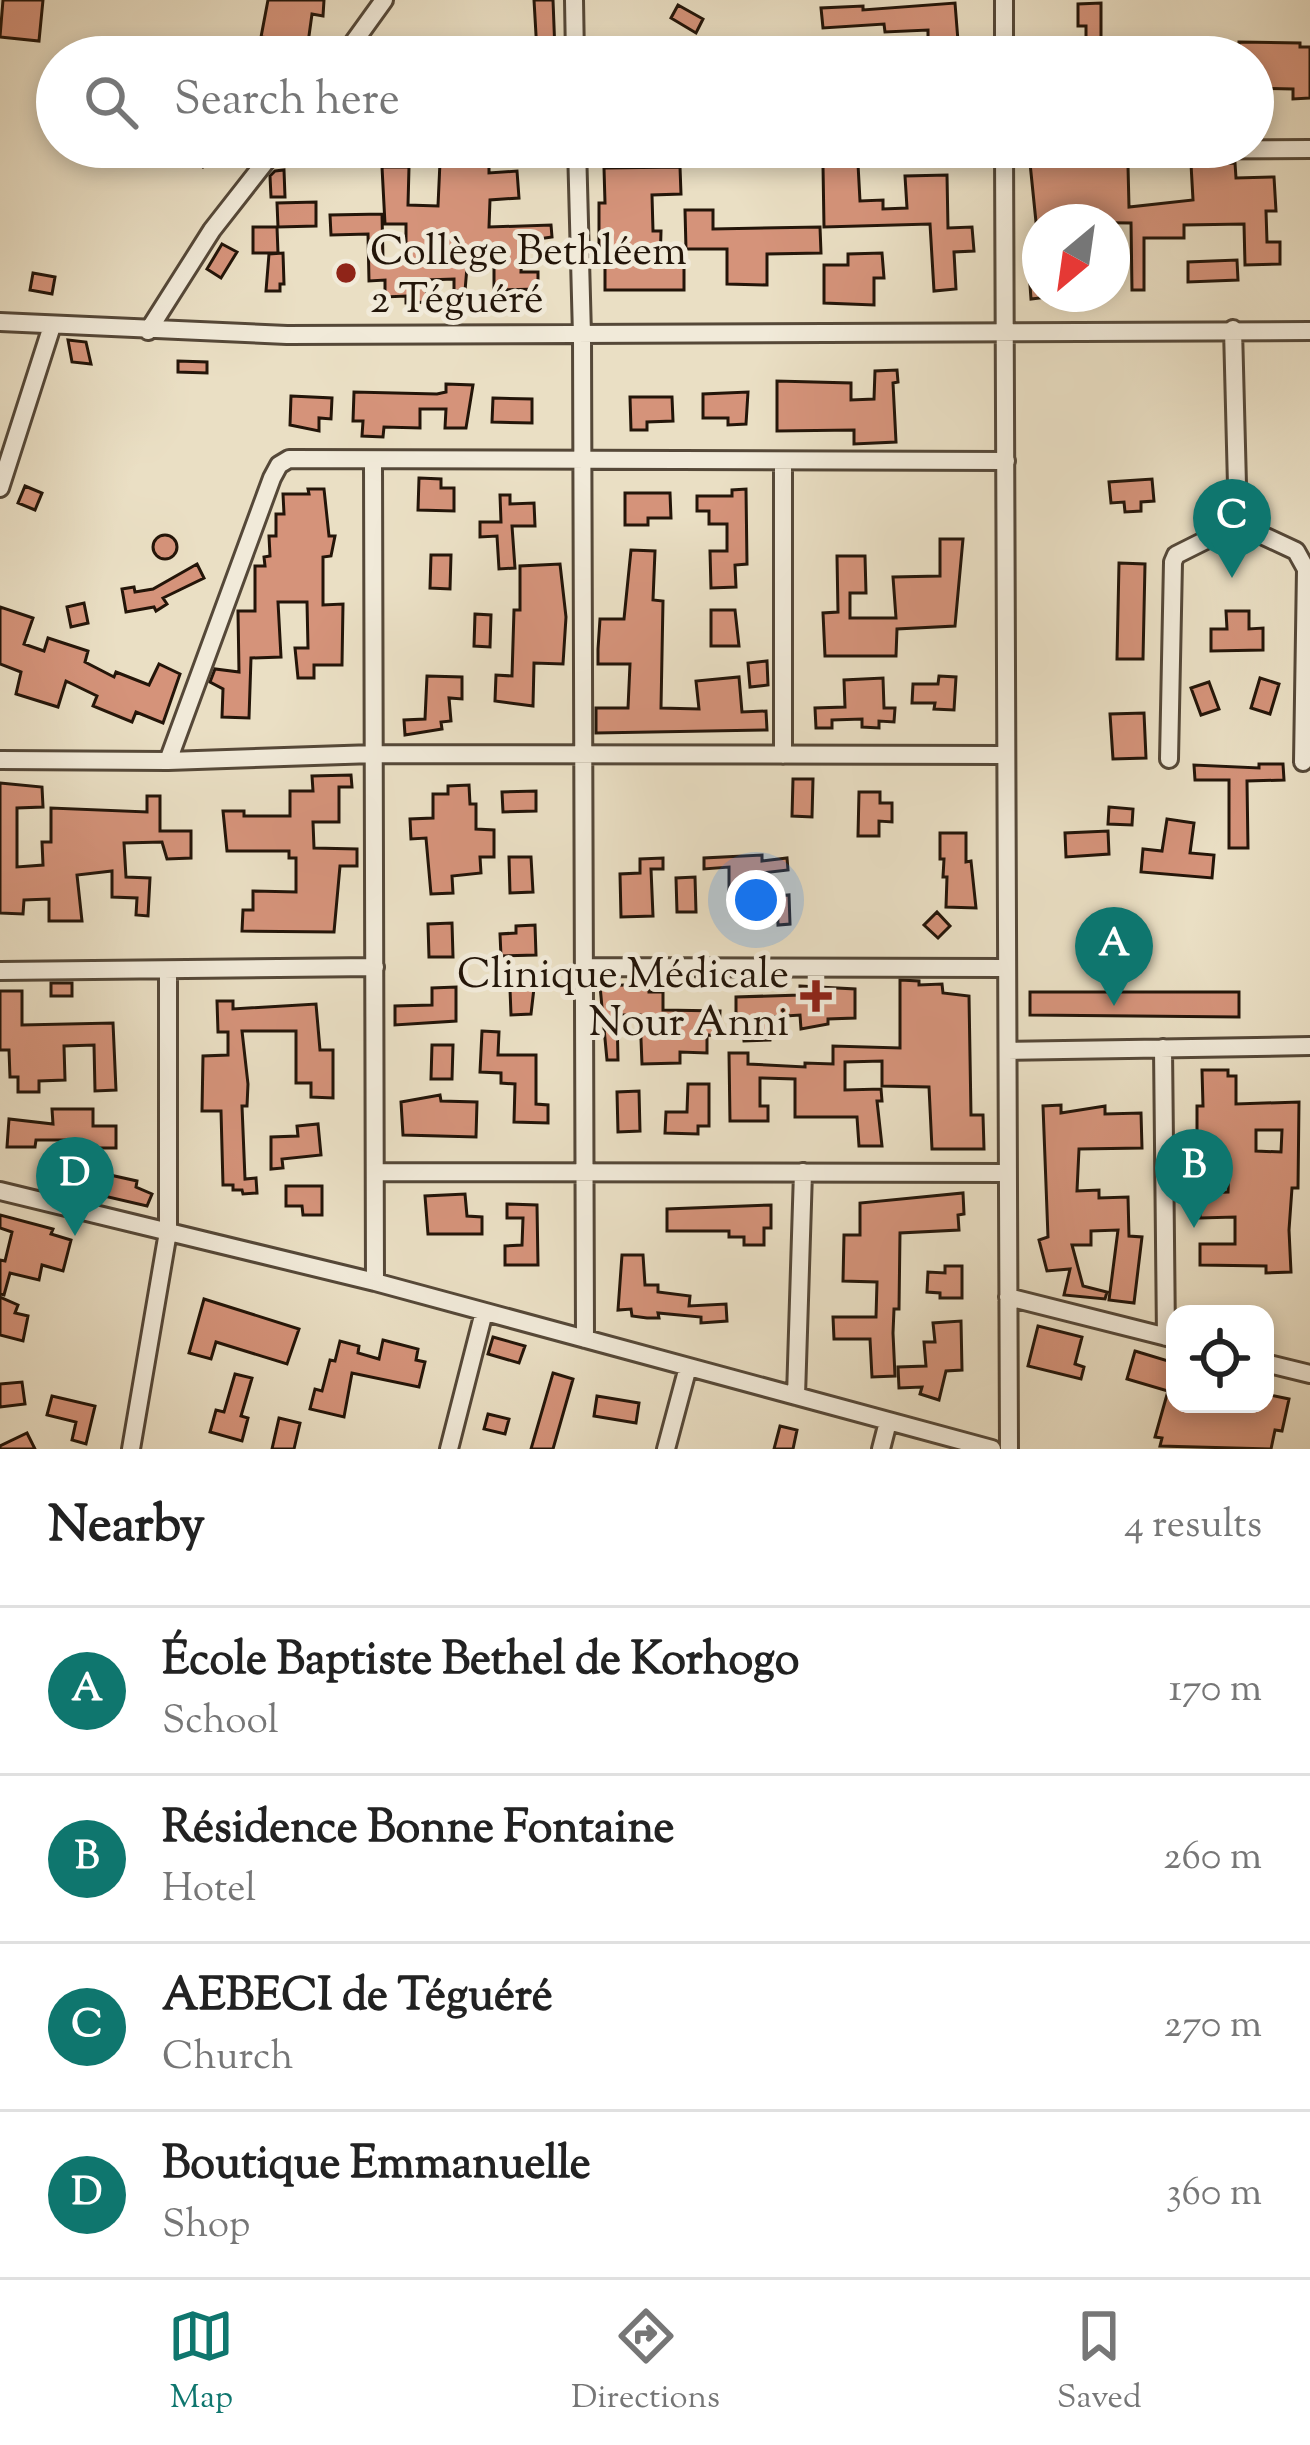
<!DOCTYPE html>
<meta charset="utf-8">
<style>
:root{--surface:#fff;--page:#f6f6f6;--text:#222;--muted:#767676;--line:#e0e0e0;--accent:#0f766e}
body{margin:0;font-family:"Sorts Mill Goudy",serif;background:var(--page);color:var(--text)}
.controls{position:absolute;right:36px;bottom:36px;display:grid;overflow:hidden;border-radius:24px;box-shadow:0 6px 18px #0003}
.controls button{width:108px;height:108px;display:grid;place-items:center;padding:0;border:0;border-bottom:3px solid var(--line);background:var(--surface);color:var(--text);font:60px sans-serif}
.compass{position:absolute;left:1022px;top:204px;width:108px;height:108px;border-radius:50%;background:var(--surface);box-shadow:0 6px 18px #0003;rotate:209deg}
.you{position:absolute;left:756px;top:900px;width:42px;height:42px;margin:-30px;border:9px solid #fff;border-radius:50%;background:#1a73e8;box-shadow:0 0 0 18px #1a73e833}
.badge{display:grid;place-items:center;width:78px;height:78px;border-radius:50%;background:var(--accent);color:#fff;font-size:39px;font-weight:700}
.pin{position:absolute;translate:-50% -99px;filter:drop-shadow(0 3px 6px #0008)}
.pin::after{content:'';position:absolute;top:63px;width:42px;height:36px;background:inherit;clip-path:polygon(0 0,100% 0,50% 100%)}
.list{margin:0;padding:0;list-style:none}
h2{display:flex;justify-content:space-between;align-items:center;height:156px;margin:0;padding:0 48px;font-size:51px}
h2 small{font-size:39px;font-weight:400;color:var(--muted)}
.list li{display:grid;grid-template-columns:78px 1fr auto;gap:36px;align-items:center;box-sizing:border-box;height:168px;padding:0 48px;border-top:3px solid var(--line)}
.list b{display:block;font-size:45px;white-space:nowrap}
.list p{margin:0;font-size:39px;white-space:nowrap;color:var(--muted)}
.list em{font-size:39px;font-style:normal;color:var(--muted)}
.icon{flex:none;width:66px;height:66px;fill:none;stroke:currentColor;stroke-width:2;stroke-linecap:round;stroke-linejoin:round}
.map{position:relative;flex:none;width:1310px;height:1449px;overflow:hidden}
.search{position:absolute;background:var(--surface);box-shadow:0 6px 18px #0003;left:36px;right:36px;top:36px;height:132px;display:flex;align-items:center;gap:30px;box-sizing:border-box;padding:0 42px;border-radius:66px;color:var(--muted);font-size:45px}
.sheet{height:828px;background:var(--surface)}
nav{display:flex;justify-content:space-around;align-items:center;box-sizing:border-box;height:168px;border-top:3px solid var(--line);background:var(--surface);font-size:33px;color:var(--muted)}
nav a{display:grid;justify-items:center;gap:6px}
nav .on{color:var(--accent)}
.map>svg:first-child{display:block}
.building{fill:#d5937a;stroke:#231509;stroke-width:3;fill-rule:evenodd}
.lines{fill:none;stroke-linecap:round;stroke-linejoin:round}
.minor-casing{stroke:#554838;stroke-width:22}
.minor{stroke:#f1ead9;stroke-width:16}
.poi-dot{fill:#8f2418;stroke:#f1ead9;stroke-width:4.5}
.labels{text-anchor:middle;stroke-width:10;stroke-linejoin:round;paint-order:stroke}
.poi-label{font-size:42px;fill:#231509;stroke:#f1ead9;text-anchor:start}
</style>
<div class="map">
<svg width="1310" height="1449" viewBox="0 0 1310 1449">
<rect width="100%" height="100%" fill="#eadfc4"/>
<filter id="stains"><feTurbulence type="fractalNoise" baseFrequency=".00167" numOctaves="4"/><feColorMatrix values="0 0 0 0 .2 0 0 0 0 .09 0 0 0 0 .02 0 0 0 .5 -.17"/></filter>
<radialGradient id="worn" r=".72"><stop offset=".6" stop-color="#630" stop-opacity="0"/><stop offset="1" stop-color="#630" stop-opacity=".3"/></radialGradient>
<path class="building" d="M3,0H43L39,41L0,37Z
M268,0H324L323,16L312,14L308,43L261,37Z
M534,0H553L555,52H537Z
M955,3L958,41L976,40L977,57H928V30L885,32L884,24L823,28L821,8L863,6V10Z
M1101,3V46H1160V57H1086V26H1078V4Z
M678,5L703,19L696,33L671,18Z
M1239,42L1300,43V47H1310V98L1293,99V89L1253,88V57H1239Z
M185,147H203L213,158L203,167Z
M440,162L489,164V173L517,171L519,198L490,200L489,227L551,225L552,237L524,241L522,245L521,272H538V289L494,290V256L468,255L465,291H454V279L426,280L427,302L406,303V296L385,297V280L369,281L368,234L331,235L330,215L382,214L383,260L406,259V224H385L382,167H409L408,205L438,206Z
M1030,163L1128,166L1129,207L1193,200L1191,164L1235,163L1236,178L1274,177L1276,211H1266L1267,242H1280V264L1245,265L1244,224L1184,225V238H1144V290H1132L1131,223L1036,222Z
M858,164L860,201L883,200V209L907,208L905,176L947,175L948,228L972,227L974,251L954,252L956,289L934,291L930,224L824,227L823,166Z
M680,167L681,194L652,195L653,231H661L660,266H684V290H605V246H599V203H605L604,168Z
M284,170L285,197H271L270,176L275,171Z
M316,202V226L278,227L277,203Z
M685,210H713V229L820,227L821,253L767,254V285L727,284V249H686Z
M253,227H277L278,253H253Z
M1040,242V298L1031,299L1027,243Z
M222,244L237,252L221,278L207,269Z
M283,253L284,284H280V291H266L269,254Z
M882,253L884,278H874V305L824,303V265H848V254Z
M1237,260L1238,280L1188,282V262Z
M33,273L55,277L52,294L30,290Z
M68,340L86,342L91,364L72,362Z
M178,361L207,362V373L178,372Z
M897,370L898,382L893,383L896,442L854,444V430L777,431V381L851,383V400L874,399L875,371Z
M446,384L473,385L466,428H445L446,409H420V428L384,427L383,437L362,436L363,421H353L354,392L437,394L446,392Z
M748,392L746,424L728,425V418H703V394Z
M291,396L332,398L331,419L319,418V431L290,425Z
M630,397H672L673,421L647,422V430H631Z
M493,398L532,399V423L492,422Z
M419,478L441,479V488H454V511L418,510Z
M1152,479L1154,501L1141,502V511L1125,512L1124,502L1111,503L1109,482Z
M25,486L42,493L35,510L18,503Z
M308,489H324L329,536H335L331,556L323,557V605L343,604L342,665H314V678H298L295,648H308L307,602H278L281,657L251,658L249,718L222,717L223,689L210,682L215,669L239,672L238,611H255V566H265L264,557L270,556L269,536H276V514H284L283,494H309Z
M746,489L747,564L735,565L736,587L711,588L710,551H727V524H709V511H697V496H732V490Z
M625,493H670L671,518H648V525H625Z
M500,495H510V504L534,503L535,526H512L515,568L499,569L497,536L480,537V522H501Z
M153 547a12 12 0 1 1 24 0a12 12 0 1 1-24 0Z
M940,539H963L955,626L897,629L896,656H825L823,613L838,612L837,556H865L866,593H850V618H896L893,577L940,576Z
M631,550L655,551L653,600L663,601L661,708L699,709L696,681L739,677L742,712L766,711L767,730L596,733V708H628L630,664H598V649L600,619H624Z
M431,555H451L450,589L430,588Z
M1119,563L1145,564L1143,659H1117Z
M197,564L204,578L163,598L167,604L156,611L154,607L126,612L122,589L134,587L135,592L153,589Z
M560,564L566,617L563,664L534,663L533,706L495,701L496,675L512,676L514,610H520V566Z
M84,603L88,623L71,627L67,607Z
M0,607L33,618L24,644L44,651L48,638L88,651L85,662L114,677L116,672L149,685L159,664L180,674L163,723L136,712L132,722L93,706L97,696L66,681L58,707L16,694L21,672L0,664Z
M711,610H735L739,646H711Z
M1226,611H1249V629L1263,628V650L1211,651V629H1227Z
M475,614L491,615L490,647L474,646Z
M767,661L768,685L750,687L748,663Z
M427,676L462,677V699L449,698L451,721L441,722L442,729L405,735L404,720L425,719Z
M939,676L956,677L954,710L934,709L935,703H912L913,684H938Z
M883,678L884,708H895L894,722L879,721V728L862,727V719L832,720V728H816L815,708L845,707L844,680Z
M1260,678L1279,684L1270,714L1251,708Z
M1209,682L1219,709L1201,715L1191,688Z
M1144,713L1146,758L1113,759L1110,714Z
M1259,764H1283L1284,780L1247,781L1248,848H1229V780H1195L1194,765L1259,768Z
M351,775L352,787H339V822H313L314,848L357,849V866H340L334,932L242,931L243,910H253V891L296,892V858H289V851H227L223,811H244V816H290V791H313L312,776Z
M793,779H813L812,817L792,816Z
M0,783L42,787L43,807L17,808V867L43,865L42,842H51V808L147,812V796H160V831H191V858L167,859L162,842L124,843L126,877L150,878L148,916L136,915L137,898L112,897V871L77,875L82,921H49V899L24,900L23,914L0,913Z
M469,785L470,804H476V829L494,830V857H480L481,873L452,876L453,893L431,894L426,838L411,839L410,819L433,818V794H448V786Z
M536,791V811L503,812L502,792Z
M859,792H880V803H892V822L879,821V836H858Z
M1109,807L1133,809L1132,825L1108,824Z
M1167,819L1194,823L1190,853L1214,855L1212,878L1141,872L1143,849L1162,851Z
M1108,831L1109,854L1066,857L1065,833Z
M940,833H966V862L971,861L976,908L946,907L947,877H943L944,859H940Z
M762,855V861L787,858L788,870L762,873L763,896L729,897V867L704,869V858Z
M509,857H531L533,892L510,893Z
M663,858V869H651L653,916L621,917L620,874L640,873V859Z
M695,877L696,912H677L676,878Z
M789,895L790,924L778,925L777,896Z
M937,912L950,926L938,938L924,925Z
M452,923L453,957H429L428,924Z
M535,925L536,955L501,956L500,934L516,933V926Z
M900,980L919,981V985L942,984L943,993L969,996L971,1115H983L984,1149H932L929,1087L882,1086V1061L845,1062V1090L881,1089L882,1101H877L882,1146H859L857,1117H795V1079L760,1078V1106H768V1121H730L729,1053H748V1064L805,1067V1063L833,1064V1046L900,1048Z
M51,983H72V996H51Z
M649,984V992H663V1010L720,1011L719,1036L707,1035V1053L680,1052V1063L642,1064L640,1015H617L618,1060H607L600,986Z
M800,986L855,989V1018L828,1019V1024L801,1029L800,1015L771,1017L770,1040L744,1041L742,1019L736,1020V997L800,995Z
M456,987V1021L395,1025V1006L432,1005V988Z
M534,988L531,1014L511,1015L510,989Z
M0,991H22V1025L113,1023L116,1090L95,1091L94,1045L64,1046L65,1080L39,1081V1092H18V1077H10L9,1050H0Z
M1030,992H1239V1017L1030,1015Z
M217,1001H233V1009L316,1004L320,1050H333V1098L311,1097V1083H296V1031H242L248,1084L247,1106H242L245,1179L256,1178L257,1193L243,1194L242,1190H233V1185H223L221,1111H202L203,1056L228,1055V1032H218Z
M482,1031L499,1032L498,1055H536V1104L548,1105V1123L514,1122L515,1084L501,1083V1073L480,1072Z
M432,1045H453L452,1079H431Z
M1202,1070H1228V1076H1236V1104L1299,1102L1298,1188H1292L1289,1230L1291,1272L1266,1273V1266L1200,1265V1244H1235V1217L1200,1218V1193L1228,1192L1229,1160L1205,1161L1204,1145H1197V1106H1203ZM1256,1130H1282L1281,1152L1256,1151Z
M688,1084H709V1126H698V1134L665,1133L666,1112H687Z
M639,1091L640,1131L618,1132L617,1092Z
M440,1095L441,1101L477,1102L476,1137L403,1135L401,1102Z
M1061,1105V1113L1105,1106V1114L1141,1113L1142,1148L1079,1149L1077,1191L1099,1190V1198L1128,1197L1129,1236L1142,1237L1134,1303L1109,1300L1118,1230L1091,1231V1245H1072L1083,1286L1107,1292L1105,1299L1064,1295L1070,1269L1047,1271L1039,1240L1048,1237L1043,1106Z
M52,1109H93V1126H116V1148H78V1140H36L35,1147H7L9,1119L53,1124Z
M318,1124L321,1155L282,1159L283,1168L271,1169V1137L298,1136L297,1126Z
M83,1169L137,1181L136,1187L152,1194L147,1206L78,1190Z
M286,1186H322V1215H303L302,1206H286Z
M963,1193L964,1214L958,1215L959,1230L900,1233L899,1309H894L893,1333L895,1376L872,1377L870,1339H834L833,1317H876L877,1282L843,1281L844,1235H860V1203Z
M465,1194L467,1216L482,1217V1234H428L425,1196Z
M507,1204L537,1205L538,1265H505V1246L522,1245L523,1218H507Z
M771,1205V1228H764V1245H744V1237H729V1231H667V1209Z
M0,1215L53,1229L51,1234L71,1240L63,1271L42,1265L39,1280L10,1273L4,1295L0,1294V1260L5,1261L12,1232L0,1228Z
M622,1255H643L645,1285H658V1292L690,1296L689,1306L726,1304L727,1321L701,1323V1317L658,1313L659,1318H647L632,1316L631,1309L618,1310Z
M945,1266H962V1298H940V1293L927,1292L928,1272L945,1273Z
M0,1297L18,1305L15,1313L28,1316L23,1341L0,1335Z
M204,1299L299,1329L287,1364L216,1342L211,1359L189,1353Z
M961,1321L962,1370L946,1371L939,1400L920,1394L922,1387L899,1388L898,1367L926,1366L924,1342H935L933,1323Z
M1038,1326L1082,1337L1075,1364L1084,1367L1081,1379L1028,1366Z
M493,1337L525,1346L519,1363L488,1354Z
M383,1340L418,1349L416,1360L425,1362L419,1387L352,1373L344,1417L310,1409L315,1389L322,1391L330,1360L335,1361L340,1341L359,1346L358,1353L379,1359Z
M1135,1351L1175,1363V1404H1265V1394L1289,1399L1282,1431L1275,1430L1271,1449L1160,1446L1162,1438L1155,1437L1168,1391L1127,1379Z
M553,1373L573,1379L553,1449H531Z
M235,1374L252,1378L241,1416L248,1418L242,1441L210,1432L216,1410L224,1412Z
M22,1382L25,1404L0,1407V1384Z
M52,1396L95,1406L86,1444L72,1440L76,1422L47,1415Z
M597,1396L639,1403L636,1423L594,1416Z
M488,1414L509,1419L505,1434L484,1429Z
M279,1418L300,1423L294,1449H272Z
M780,1426L797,1430L793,1449H774Z
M27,1433L35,1449H0V1446Z"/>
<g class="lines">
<defs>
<path id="minor" d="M574,0L575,57
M1004,0V57
M343,57L384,0
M425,147L577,152L1310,149
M577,147L582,335L585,1339
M1004,147L1009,1449
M0,322L287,335L1310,331
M148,331L212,230L277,147
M373,460L375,1282
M783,461V755
M0,488L52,326
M1238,524L1296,551L1306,569L1303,762
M1169,759L1173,562L1176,555L1238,524L1233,329
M0,760L168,761L374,754L1006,755
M168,761L272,478L279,465L289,459L1006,461
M585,967L1007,968
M0,971L375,967
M1163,1048L1166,1337
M1008,1051L1310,1046
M376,1172L1008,1173
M0,1191L375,1282L992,1449
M1008,1297L1175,1339
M1265,1363L1310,1374
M796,1396L803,1172
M131,1449L168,1232V971
M449,1449L484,1312
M666,1449L688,1367
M881,1449L888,1422"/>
</defs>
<use href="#minor" class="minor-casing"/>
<use href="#minor" class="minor"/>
</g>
<g class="poi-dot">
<circle cx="346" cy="273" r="12"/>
<path d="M810 978h12v12h12v12h-12v12h-12v-12h-12v-12h12z"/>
</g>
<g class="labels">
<g class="poi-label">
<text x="370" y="264">Collège Bethléem<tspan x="370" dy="48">2 Téguéré</tspan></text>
<text x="789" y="987" text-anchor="end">Clinique Médicale<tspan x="789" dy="48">Nour Anni</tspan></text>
</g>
</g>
<rect width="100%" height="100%" filter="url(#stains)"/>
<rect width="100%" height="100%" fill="url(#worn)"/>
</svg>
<div class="controls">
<button><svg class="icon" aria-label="locate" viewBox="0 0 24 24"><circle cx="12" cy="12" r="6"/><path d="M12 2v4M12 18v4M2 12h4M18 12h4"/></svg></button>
</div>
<svg class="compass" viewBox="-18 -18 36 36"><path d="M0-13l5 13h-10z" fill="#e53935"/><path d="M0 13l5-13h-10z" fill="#767676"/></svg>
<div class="you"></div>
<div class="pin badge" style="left:1114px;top:1006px">A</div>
<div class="pin badge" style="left:1194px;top:1228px">B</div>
<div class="pin badge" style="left:1232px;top:578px">C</div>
<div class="pin badge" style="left:75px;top:1236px">D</div>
<div class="search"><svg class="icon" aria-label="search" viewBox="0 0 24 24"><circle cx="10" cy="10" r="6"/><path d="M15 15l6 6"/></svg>Search here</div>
</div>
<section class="sheet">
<h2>Nearby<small>4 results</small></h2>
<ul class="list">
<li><span class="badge">A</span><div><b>École Baptiste Bethel de Korhogo</b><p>School</p></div><em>170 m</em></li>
<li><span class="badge">B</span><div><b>Résidence Bonne Fontaine</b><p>Hotel</p></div><em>260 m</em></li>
<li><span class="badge">C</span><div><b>AEBECI de Téguéré</b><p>Church</p></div><em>270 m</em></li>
<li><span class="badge">D</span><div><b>Boutique Emmanuelle</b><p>Shop</p></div><em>360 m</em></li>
</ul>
</section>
<nav>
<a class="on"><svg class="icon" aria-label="map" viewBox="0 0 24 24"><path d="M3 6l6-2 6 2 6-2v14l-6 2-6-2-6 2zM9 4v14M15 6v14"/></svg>Map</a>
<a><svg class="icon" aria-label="directions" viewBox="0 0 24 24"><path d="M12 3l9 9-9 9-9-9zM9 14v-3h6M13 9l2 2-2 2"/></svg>Directions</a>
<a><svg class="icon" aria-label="saved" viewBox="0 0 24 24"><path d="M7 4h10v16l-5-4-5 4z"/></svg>Saved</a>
</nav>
